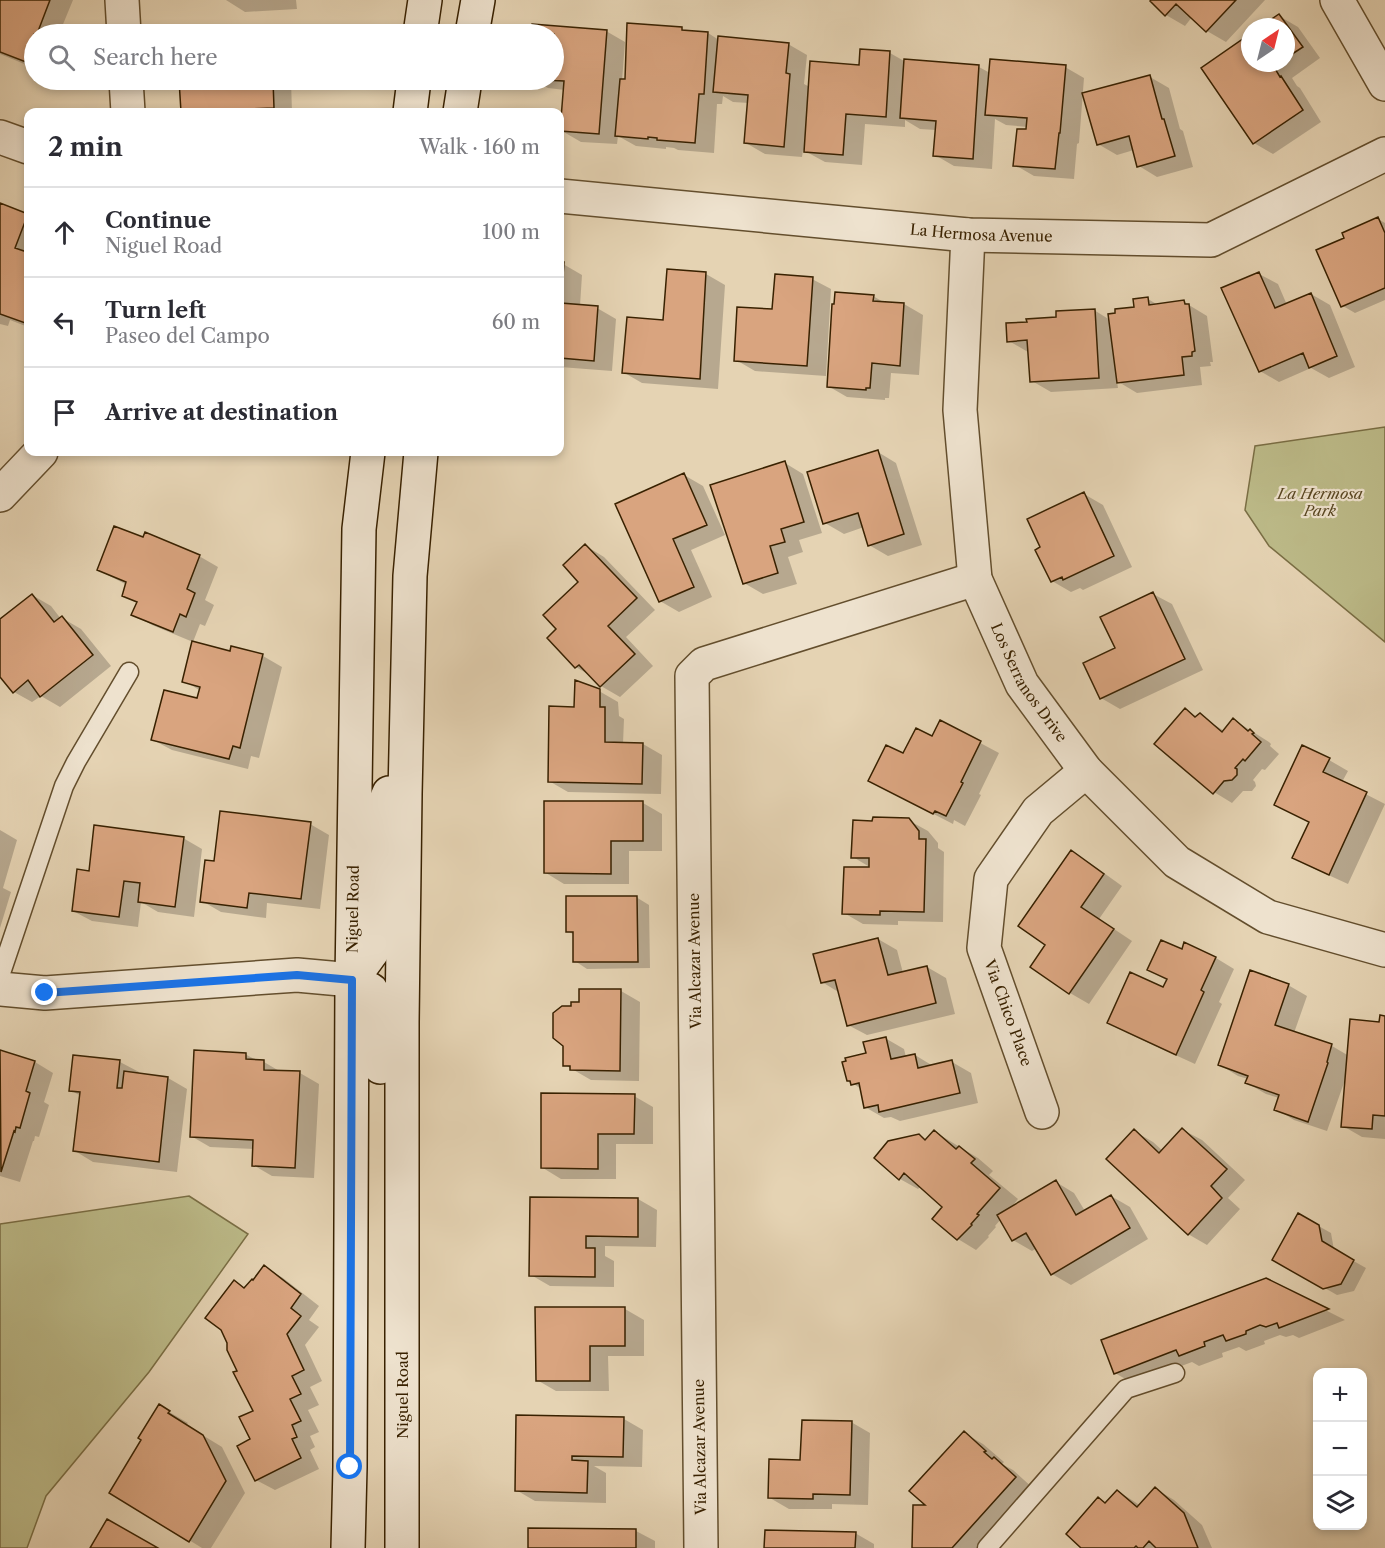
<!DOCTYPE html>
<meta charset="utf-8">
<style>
:root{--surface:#fff;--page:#f7f7f7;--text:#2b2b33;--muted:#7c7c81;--line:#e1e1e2}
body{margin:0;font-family:"Libre Caslon Text",serif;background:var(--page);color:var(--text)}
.controls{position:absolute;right:18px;bottom:18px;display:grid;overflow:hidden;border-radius:12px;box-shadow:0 3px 9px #0003}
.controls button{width:54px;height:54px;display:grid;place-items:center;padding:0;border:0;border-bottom:2px solid var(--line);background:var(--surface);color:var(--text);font:30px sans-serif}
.compass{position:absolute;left:1241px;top:18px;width:54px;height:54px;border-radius:50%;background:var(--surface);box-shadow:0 3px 9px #0003;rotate:35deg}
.stop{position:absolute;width:18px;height:18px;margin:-14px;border:4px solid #1a73e8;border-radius:50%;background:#fff}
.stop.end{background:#1a73e8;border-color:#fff;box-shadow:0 2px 6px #0008}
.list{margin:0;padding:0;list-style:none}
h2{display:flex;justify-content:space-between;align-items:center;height:78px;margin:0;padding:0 24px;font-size:26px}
h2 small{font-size:20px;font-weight:400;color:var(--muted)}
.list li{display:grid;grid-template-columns:39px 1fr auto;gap:18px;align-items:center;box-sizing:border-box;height:90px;padding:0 24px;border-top:2px solid var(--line)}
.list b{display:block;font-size:22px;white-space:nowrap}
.list p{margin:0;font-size:20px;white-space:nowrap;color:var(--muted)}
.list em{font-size:20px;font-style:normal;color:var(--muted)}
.icon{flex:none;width:33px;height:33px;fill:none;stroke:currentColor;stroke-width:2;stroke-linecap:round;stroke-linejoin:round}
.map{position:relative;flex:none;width:1385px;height:1548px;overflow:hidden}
.search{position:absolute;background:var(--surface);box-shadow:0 3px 9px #0003;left:24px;top:24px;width:540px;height:66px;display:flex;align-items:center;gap:15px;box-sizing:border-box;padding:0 21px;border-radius:33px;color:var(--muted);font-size:22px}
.panel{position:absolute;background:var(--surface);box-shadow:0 3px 9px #0003;left:24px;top:108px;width:540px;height:348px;border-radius:12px}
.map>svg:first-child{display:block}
.green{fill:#bcba88;stroke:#7a6e44;stroke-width:1.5}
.shadow{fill:#0003}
.building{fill:#d9a47f;stroke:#382100;stroke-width:1.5}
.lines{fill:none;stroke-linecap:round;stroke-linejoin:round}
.service-casing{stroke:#634e2d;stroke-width:21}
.minor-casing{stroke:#634e2d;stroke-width:36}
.tertiary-casing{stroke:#634e2d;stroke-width:36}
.secondary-casing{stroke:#382100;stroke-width:36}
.service{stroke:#eee2ce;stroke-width:18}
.minor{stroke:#eee2ce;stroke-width:33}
.tertiary{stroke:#eee2ce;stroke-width:33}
.secondary{stroke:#eee2ce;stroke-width:33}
.route{stroke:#1a73e8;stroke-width:8}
.labels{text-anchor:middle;stroke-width:4.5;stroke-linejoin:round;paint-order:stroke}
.street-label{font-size:15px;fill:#382100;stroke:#eee2ce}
.park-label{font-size:15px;font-style:italic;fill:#594722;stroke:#eee2ce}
</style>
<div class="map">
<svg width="1385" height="1548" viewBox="0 0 1385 1548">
<rect width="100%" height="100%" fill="#e5d3b3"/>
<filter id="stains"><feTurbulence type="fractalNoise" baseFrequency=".00333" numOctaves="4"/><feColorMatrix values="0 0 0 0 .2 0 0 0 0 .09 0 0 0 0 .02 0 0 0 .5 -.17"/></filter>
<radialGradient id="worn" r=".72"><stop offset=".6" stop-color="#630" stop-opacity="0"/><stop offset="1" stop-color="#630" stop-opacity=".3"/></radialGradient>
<path class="green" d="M1385,427V642L1269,546L1245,510L1255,446Z
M189,1196L248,1234L149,1372L46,1496L27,1548H0V1224Z"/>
<path class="shadow" d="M0,0H73L59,34H34V68L0,54Z
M226,0H296L297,9L245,12Z
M1153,0H1265L1226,42L1207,31L1192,17L1185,26L1166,15Z
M1279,16L1298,27L1320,58L1292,78L1297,86L1300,88L1321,122L1273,154L1254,143L1203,68L1250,36V63H1286V27H1263Z
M533,25L606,31L625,42L622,81H626L682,29L687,31L708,33L719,40L788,44L807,55L804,84L810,87L860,66L861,50L890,53L904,61L979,67L990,73L1065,67L1084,78L1079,143L1077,144L1074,179L1034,176L1015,165L1028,131V127L1006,125L995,119L992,169L954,166L935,155L936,130L920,129L905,120V127L865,124L862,165L825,162L803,150L802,157L765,154L746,143L749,103L733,102L723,96L722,104H717L714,153L678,150L674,148L666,147V149L636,146L618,136L617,144L581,142L562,131L565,90L548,88L533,80H554V34H532Z
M285,31L292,34H220Z
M1150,77L1169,88L1180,129L1183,131L1193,167L1157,177L1139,166L1134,150L1117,155L1098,144Z
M181,80H291L292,112H182Z
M0,205L28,216V327L10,320L8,326L0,324Z
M1378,219L1385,223V300L1355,313L1343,306Z
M560,263L563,264L582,275L580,306L597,308L616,319L612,371L560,367Z
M668,271L706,274L725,285L718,389L642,383L623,372L664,321Z
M1259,274L1278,284L1287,305L1311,294L1330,305L1355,367L1329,378L1311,368L1279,382L1260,371Z
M812,279L831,289L826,376L755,371L736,360L774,311Z
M873,296L885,303L904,304L923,315L919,375L891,373L889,398H885V400L847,397L828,386Z
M1148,299L1158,305L1184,302L1207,316L1213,362H1210L1211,366L1200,367L1202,385L1137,393L1117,381L1118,388L1051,392L1032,381L1030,352H1028L1009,341L1057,318L1094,310L1110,320L1135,308Z
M878,452L896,463L922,545L888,556L869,545L864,527L844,534L825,523Z
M785,463L803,474L822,533L799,540L803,552L788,557L797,584L763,594L744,583Z
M684,475L703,486L725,535L691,550L712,597L679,612L660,601Z
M1084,494L1103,505L1132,567L1083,590L1080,588L1071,592L1052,581Z
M144,539L199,556L218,567L205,600L214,605L205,626L200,624L193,642L152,625L133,614L138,603L123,595L127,585L98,570Z
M586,546L604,557L655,610L626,637L653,666L620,697L601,686L591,676L576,667L549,638L558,629L580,582Z
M1153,594L1172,604L1203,670L1120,709L1101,698L1117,649Z
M32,595L51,606L61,619L62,618L81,629L111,666L60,707L41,696L32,702L14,692L0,674V621Z
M232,648L263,656L282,667L259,758L251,756L248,769L172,750L153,740L199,700L201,691L184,681L231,653Z
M599,691L618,702L619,716L624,719L623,744H643L662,755L661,794L568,792L549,781L576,709Z
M1185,710L1197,717L1200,715L1224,731L1234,720L1269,742L1271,744L1270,746L1279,754L1265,770L1262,769L1253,780L1255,782L1256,786L1252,791H1243L1232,803L1214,792Z
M941,722L999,753L979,794L981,795L965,826L954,820L953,824L889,791L904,755L933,738Z
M1329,760L1348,771L1342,782L1385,804L1348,884L1313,868L1294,857L1311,823L1276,805Z
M643,803L662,814V851H629V884H564L546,873Z
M908,820L928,831L938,843V848L944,852L943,922L898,921V925L863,924L844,913L873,869L853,857Z
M310,824L329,835L320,909L267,903L266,918L221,912L202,901L215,863Z
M0,830L17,840L3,888L11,892L0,928Z
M183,838L202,849L194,917L158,912L141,902L138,927L92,921L73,911L90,872Z
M1071,852L1090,863L1122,886L1099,919L1132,941L1089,1004L1070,993L1032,967L1047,945Z
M636,897L649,905L650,968L587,969L575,961L574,935L568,931Z
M878,939L897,950L903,973L927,967L946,978L955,1014L867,1035L848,1025L840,993L822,982Z
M1185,944L1216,958L1234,969L1219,1002L1222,1004L1195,1064L1127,1033L1109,1022L1164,989L1168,981L1149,970L1182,951Z
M1288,985L1307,996L1294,1033L1332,1046L1349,1056L1381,1024L1385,1017V1139L1362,1137L1343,1126L1346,1077L1327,1131L1294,1120L1276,1109L1279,1098L1266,1094L1247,1083L1248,1079L1238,1076L1220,1065Z
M621,991L640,1002L639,1081L591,1080L565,1065V1045L572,1008L580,1004Z
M885,1038L904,1049L906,1057L915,1055L933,1066L952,1062L971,1073L978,1103L900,1121L891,1117L884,1118L865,1107L861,1089L848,1080L867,1054Z
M0,1051L35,1062L53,1073L44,1102L49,1105L39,1137L35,1136L34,1141H33L20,1182L0,1176Z
M245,1054L258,1061L264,1062L281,1072L300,1073L319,1084L314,1178L272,1176L253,1165L254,1149L210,1147L191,1136Z
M120,1062L139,1072L138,1075L168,1078L187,1089L177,1172L93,1162L75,1151L81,1096L70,1090Z
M634,1096L653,1107V1144H616V1179H561L543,1168Z
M1183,1130L1202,1140L1245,1180L1228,1198L1240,1209L1207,1245L1188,1234L1134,1131L1153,1142L1163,1151Z
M935,1132L978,1158L993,1171L989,1175L1018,1199L1011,1208L1056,1182L1074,1193L1085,1211L1111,1196L1130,1207L1148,1239L1071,1285L1052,1274L1037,1248L1032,1251L1013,1240L1001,1219L995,1226L996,1227L988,1236L989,1237L976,1250L958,1239L945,1206L921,1186L918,1189L900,1179L918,1136L926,1140Z
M638,1199L657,1210L656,1247L605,1246V1256L614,1261V1287L550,1286L531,1275Z
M1299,1215L1331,1233L1334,1250L1366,1268L1354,1291L1337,1295L1274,1259Z
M265,1267L283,1278L319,1306L309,1320L319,1327L305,1345L322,1381L310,1387L319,1405L308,1410L319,1432L310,1436L315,1447L310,1450L319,1469L275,1490L256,1480L255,1411L239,1371L235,1282L245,1289L254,1281Z
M1266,1280L1345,1320L1299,1338L1293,1335L1286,1337L1280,1335L1264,1341L1265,1344L1246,1351L1239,1347L1222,1353L1223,1357L1199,1366L1192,1362L1134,1384L1115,1373Z
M625,1309L644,1320V1356H608L609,1391H556L537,1380Z
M159,1406L188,1423L186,1425L222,1447L245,1493L211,1548H202L111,1492L143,1440Z
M624,1419L643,1430L642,1467L594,1466L606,1473V1503L535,1501L516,1490Z
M851,1422L870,1433L868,1505L832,1504V1509H789L770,1498L802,1462Z
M964,1433L983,1444L1004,1462L1002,1464L1013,1470L1034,1489L980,1548H913L929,1507Z
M1156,1489L1174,1500L1202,1525L1212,1548H1083L1107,1504L1118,1491L1141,1506Z
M636,1531L655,1541V1548H530Z
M855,1533L874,1544V1548H766Z"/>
<path class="building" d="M0,0H50L37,34H34V40L26,62L0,52Z
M1151,0H1236L1206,32L1176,4L1165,16L1150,1Z
M1279,14L1303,47L1286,58V27H1260Z
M627,23L682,27V30L708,32L704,94H699L695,143L657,140V138L648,137V139L615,136L620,79H625Z
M532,24L607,30L599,134L560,131L564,81L544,80H554V34H531Z
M286,29V34H218V32Z
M1250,34V63H1279L1274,67L1280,77L1281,76L1303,110L1253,144L1201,68Z
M718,36L789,43L786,73L790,74L784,147L744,143L748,95L713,92Z
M860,49L890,51L886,117L846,114L843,155L804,152L810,61L859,65Z
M904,59L979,65L973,159L933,156L936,121L900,118Z
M990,59L1066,65L1060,133H1059L1055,169L1013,166L1017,129H1026L1027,118L985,115Z
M1150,75L1162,119H1164L1175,156L1137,167L1129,136L1097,145L1082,93Z
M179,80H273L274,108L181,112Z
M0,203L28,214L15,248L27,252L28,249V324L0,314Z
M1378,217L1385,233V288L1341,307L1316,250L1344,238L1342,233Z
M560,262H564L561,303L598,306L594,361L560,358Z
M667,269L706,272L700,379L622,373L627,317L663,320Z
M1259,272L1275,308L1311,293L1337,356L1309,368L1303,353L1259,372L1221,288Z
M775,274L813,277L807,366L734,361L737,307L772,309Z
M835,292L874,295L873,301L904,303L900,366L872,363L870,388H866V390L827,387L832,304H834Z
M1148,297L1149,305L1184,300L1185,304H1189L1195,351L1192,352V356L1182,357L1184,375L1117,383L1108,314L1115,313V309L1134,307L1133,299Z
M1095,309L1099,378L1030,382L1027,340L1007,342L1006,323L1027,322L1026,319L1056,317V311Z
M878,450L904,534L868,546L858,513L823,524L807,472Z
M785,461L804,522L781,529L785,542L770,546L778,573L743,584L710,485Z
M684,473L707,525L673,539L694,587L659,602L615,504Z
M1084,492L1114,556L1063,580L1062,577L1051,582L1035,550L1040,547L1027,519Z
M114,526L143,537L145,532L200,555L187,589L195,593L186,617L180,614L173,632L131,615L137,602L122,596L126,582L97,570Z
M585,544L637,598L608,626L635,654L600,687L579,665L575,668L547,638L556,629L543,615L578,582L563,565Z
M1153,592L1185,659L1100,699L1083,663L1115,648L1100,617Z
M32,594L54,622L62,616L93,655L40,697L28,680L13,693L0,677V619Z
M192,641L230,651L231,646L263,654L240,748L233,746L229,759L151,740L164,690L197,698L200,687L182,682Z
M575,680L600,689V707H605V742L643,743L642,784L548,782L549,706L574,707Z
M1185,708L1195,717L1200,713L1222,732L1233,718L1248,731L1250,729L1254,733L1252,734L1261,742L1245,761L1243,759L1235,768L1237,769V775L1232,780L1224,781L1213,794L1154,744Z
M940,720L981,741L961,782L963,783L946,816L935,811L933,814L868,781L886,745L903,753L916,728L932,736Z
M1302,745L1330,758L1323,772L1367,792L1329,875L1292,858L1309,822L1274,805Z
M544,801H643V841H611V874L544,873Z
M220,811L311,822L301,899L249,893L247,908L200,902L205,860L214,861Z
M873,817L909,818L919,831V839H926L924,912L880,911V915L842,914L844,867H869V858H851L853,820L872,821Z
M94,825L184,837L175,907L138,902L140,883L124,881L119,917L72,911L77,869L89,871Z
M1071,850L1104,874L1081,907L1114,929L1069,994L1030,967L1045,945L1018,926Z
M566,896H637L638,962H573V932H566Z
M878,938L888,975L927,966L936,1003L847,1026L835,980L821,983L813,954Z
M1161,940L1182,949L1184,942L1216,957L1201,990L1204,992L1176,1055L1107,1023L1130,972L1163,987L1167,979L1147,970Z
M1250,970L1289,984L1275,1025L1332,1044L1327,1062L1328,1063L1308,1122L1274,1110L1279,1095L1245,1083L1248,1076L1218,1065Z
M579,989H621L620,1071L570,1070V1066H563V1046L553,1038V1013L562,1006H571V1002H579Z
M1380,1015L1385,1016V1116L1373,1115L1372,1129L1341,1127L1350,1019L1379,1022Z
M886,1037L891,1059L915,1054L918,1068L952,1060L960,1093L879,1112L878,1105L864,1108L859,1083L851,1085L850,1081H847L842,1062L846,1061L845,1058L866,1053L863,1042Z
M0,1050L35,1061L26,1091L30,1093L20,1128L16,1127L15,1132L14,1131L1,1172Z
M194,1050L246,1053V1059L264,1060V1070L300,1071L295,1168L252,1166L253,1140L190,1137Z
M73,1055L120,1060L117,1088H122L124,1071L168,1077L159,1162L73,1151L80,1092L69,1091Z
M541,1093L635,1094L634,1134H598V1169L541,1168Z
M1182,1128L1227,1169L1211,1186L1222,1198L1188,1235L1106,1159L1134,1129L1159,1153Z
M934,1130L956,1149L959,1146L975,1159L971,1163L1000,1188L977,1214L979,1215L971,1224L972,1225L957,1240L932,1219L942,1207L904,1173L899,1180L874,1158L888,1141L919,1134L925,1140Z
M1056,1180L1076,1215L1111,1195L1130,1228L1051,1275L1026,1233L1012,1241L997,1215Z
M530,1197L638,1198V1237L586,1236V1248H595V1277L529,1276Z
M1298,1213L1319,1225L1322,1241L1354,1260L1341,1284L1323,1289L1272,1260Z
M264,1265L301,1294L291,1308L301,1316L287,1334L304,1370L292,1376L301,1394L290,1399L301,1421L292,1425L297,1437L292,1439L301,1458L255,1481L237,1446L250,1439L239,1417L253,1411L233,1372L237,1371L227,1350V1343L221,1330L205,1318L234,1280L244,1288L252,1279L253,1280Z
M1266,1278L1329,1309L1279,1328L1277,1323L1266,1327L1260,1325L1246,1331V1334L1226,1341L1223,1335L1204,1342L1205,1346L1179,1356L1176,1350L1114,1374L1101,1340Z
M535,1307H625V1346H590V1381H536Z
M159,1404L170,1411L168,1413L203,1435L226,1481L189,1542L109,1493L141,1440L138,1438Z
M516,1415L624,1417L623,1457L572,1456V1460L588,1461L587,1493L515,1491Z
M802,1420L852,1421L850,1495L813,1494V1499L768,1498L769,1459L800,1460Z
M964,1431L986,1451L984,1452L992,1459L994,1457L1016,1477L952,1548H912L913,1505H925L909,1491Z
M1155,1487L1184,1513L1198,1548H1156L1149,1541L1143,1548H1138L1136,1546L1134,1548H1081L1066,1534L1098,1497L1105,1503L1117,1490L1137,1507Z
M107,1519L158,1548H90Z
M528,1528L636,1529V1548H528Z
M765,1530L856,1532L855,1548H764Z"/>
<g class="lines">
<defs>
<path id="service" d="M0,976L64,786L76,762L129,672
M987,1548L1126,1389L1175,1373"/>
<g id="minor">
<path d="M122,0L124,34"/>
<path d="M1337,0L1385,84"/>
<path d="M126,80L128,112"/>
<path d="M0,137L28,147"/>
<path id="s1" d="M968,235L960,410L975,579L1022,684L1086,771L1177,862L1268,917L1385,950"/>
<path d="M0,989L45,993L297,975L352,980"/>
<path d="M1042,1112L984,948L991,879L1038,811L1086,771"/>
<path d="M701,1548L692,676L704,664L975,579"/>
</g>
<g id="tertiary">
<path id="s2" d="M560,196L968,235L1211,240L1385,154"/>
<path d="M0,495L41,452"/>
</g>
<g id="secondary">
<path d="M420,34L425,0"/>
<path d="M472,34L478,0"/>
<path d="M410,112L414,80"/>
<path d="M460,112L465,80"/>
<path d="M353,978L372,952L379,931L383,807L389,793"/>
<path d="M352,980L371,990L379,1006L380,1067"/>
<path id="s3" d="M348,1548L350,1467L352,980L359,529L368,452"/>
<path d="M402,1548V1022L405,794L410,576L421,452"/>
</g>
</defs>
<use href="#service" class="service-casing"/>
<use href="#minor" class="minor-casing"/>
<use href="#tertiary" class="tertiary-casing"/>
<use href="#secondary" class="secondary-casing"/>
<use href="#service" class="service"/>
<use href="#minor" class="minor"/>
<use href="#tertiary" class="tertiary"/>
<use href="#secondary" class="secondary"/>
</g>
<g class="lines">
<path class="route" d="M45,993L297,975L352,980L350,1467"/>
</g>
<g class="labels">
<g class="street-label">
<text dy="5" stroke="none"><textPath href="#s2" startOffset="423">La Hermosa Avenue</textPath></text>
<text dy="5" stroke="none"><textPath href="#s1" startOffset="462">Los Serranos Drive</textPath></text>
<text dy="5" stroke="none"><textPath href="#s3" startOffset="639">Niguel Road</textPath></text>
<text transform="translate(695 961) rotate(-91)" y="5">Via Alcazar Avenue</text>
<text transform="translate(1008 1013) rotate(70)" y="5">Via Chico Place</text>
<text transform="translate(403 1395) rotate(-90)" y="5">Niguel Road</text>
<text transform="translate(700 1447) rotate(-91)" y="5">Via Alcazar Avenue</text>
</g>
<g class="park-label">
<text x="1320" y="499">La Hermosa<tspan x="1320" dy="17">Park</tspan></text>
</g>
</g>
<rect width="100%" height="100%" filter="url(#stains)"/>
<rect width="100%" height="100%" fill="url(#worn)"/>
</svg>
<div class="controls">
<button>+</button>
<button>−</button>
<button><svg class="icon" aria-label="layers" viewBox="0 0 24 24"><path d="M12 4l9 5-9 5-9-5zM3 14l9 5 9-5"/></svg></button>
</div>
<svg class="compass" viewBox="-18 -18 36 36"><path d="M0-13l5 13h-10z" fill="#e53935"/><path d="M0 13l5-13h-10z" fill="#7c7c81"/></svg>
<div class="stop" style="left:350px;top:1467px"></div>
<div class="stop end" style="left:45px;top:993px"></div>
<div class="search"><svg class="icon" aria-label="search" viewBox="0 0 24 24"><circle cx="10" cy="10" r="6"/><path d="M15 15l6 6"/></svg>Search here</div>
<section class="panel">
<h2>2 min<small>Walk · 160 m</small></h2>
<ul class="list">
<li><svg class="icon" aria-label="ahead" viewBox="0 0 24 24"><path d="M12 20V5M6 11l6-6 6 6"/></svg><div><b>Continue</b><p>Niguel Road</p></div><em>100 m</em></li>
<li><svg class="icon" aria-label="left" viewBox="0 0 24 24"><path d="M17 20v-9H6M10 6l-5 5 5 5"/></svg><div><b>Turn left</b><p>Paseo del Campo</p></div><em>60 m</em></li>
<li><svg class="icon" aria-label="arrive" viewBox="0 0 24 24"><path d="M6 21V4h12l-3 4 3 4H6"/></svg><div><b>Arrive at destination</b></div></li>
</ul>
</section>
</div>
